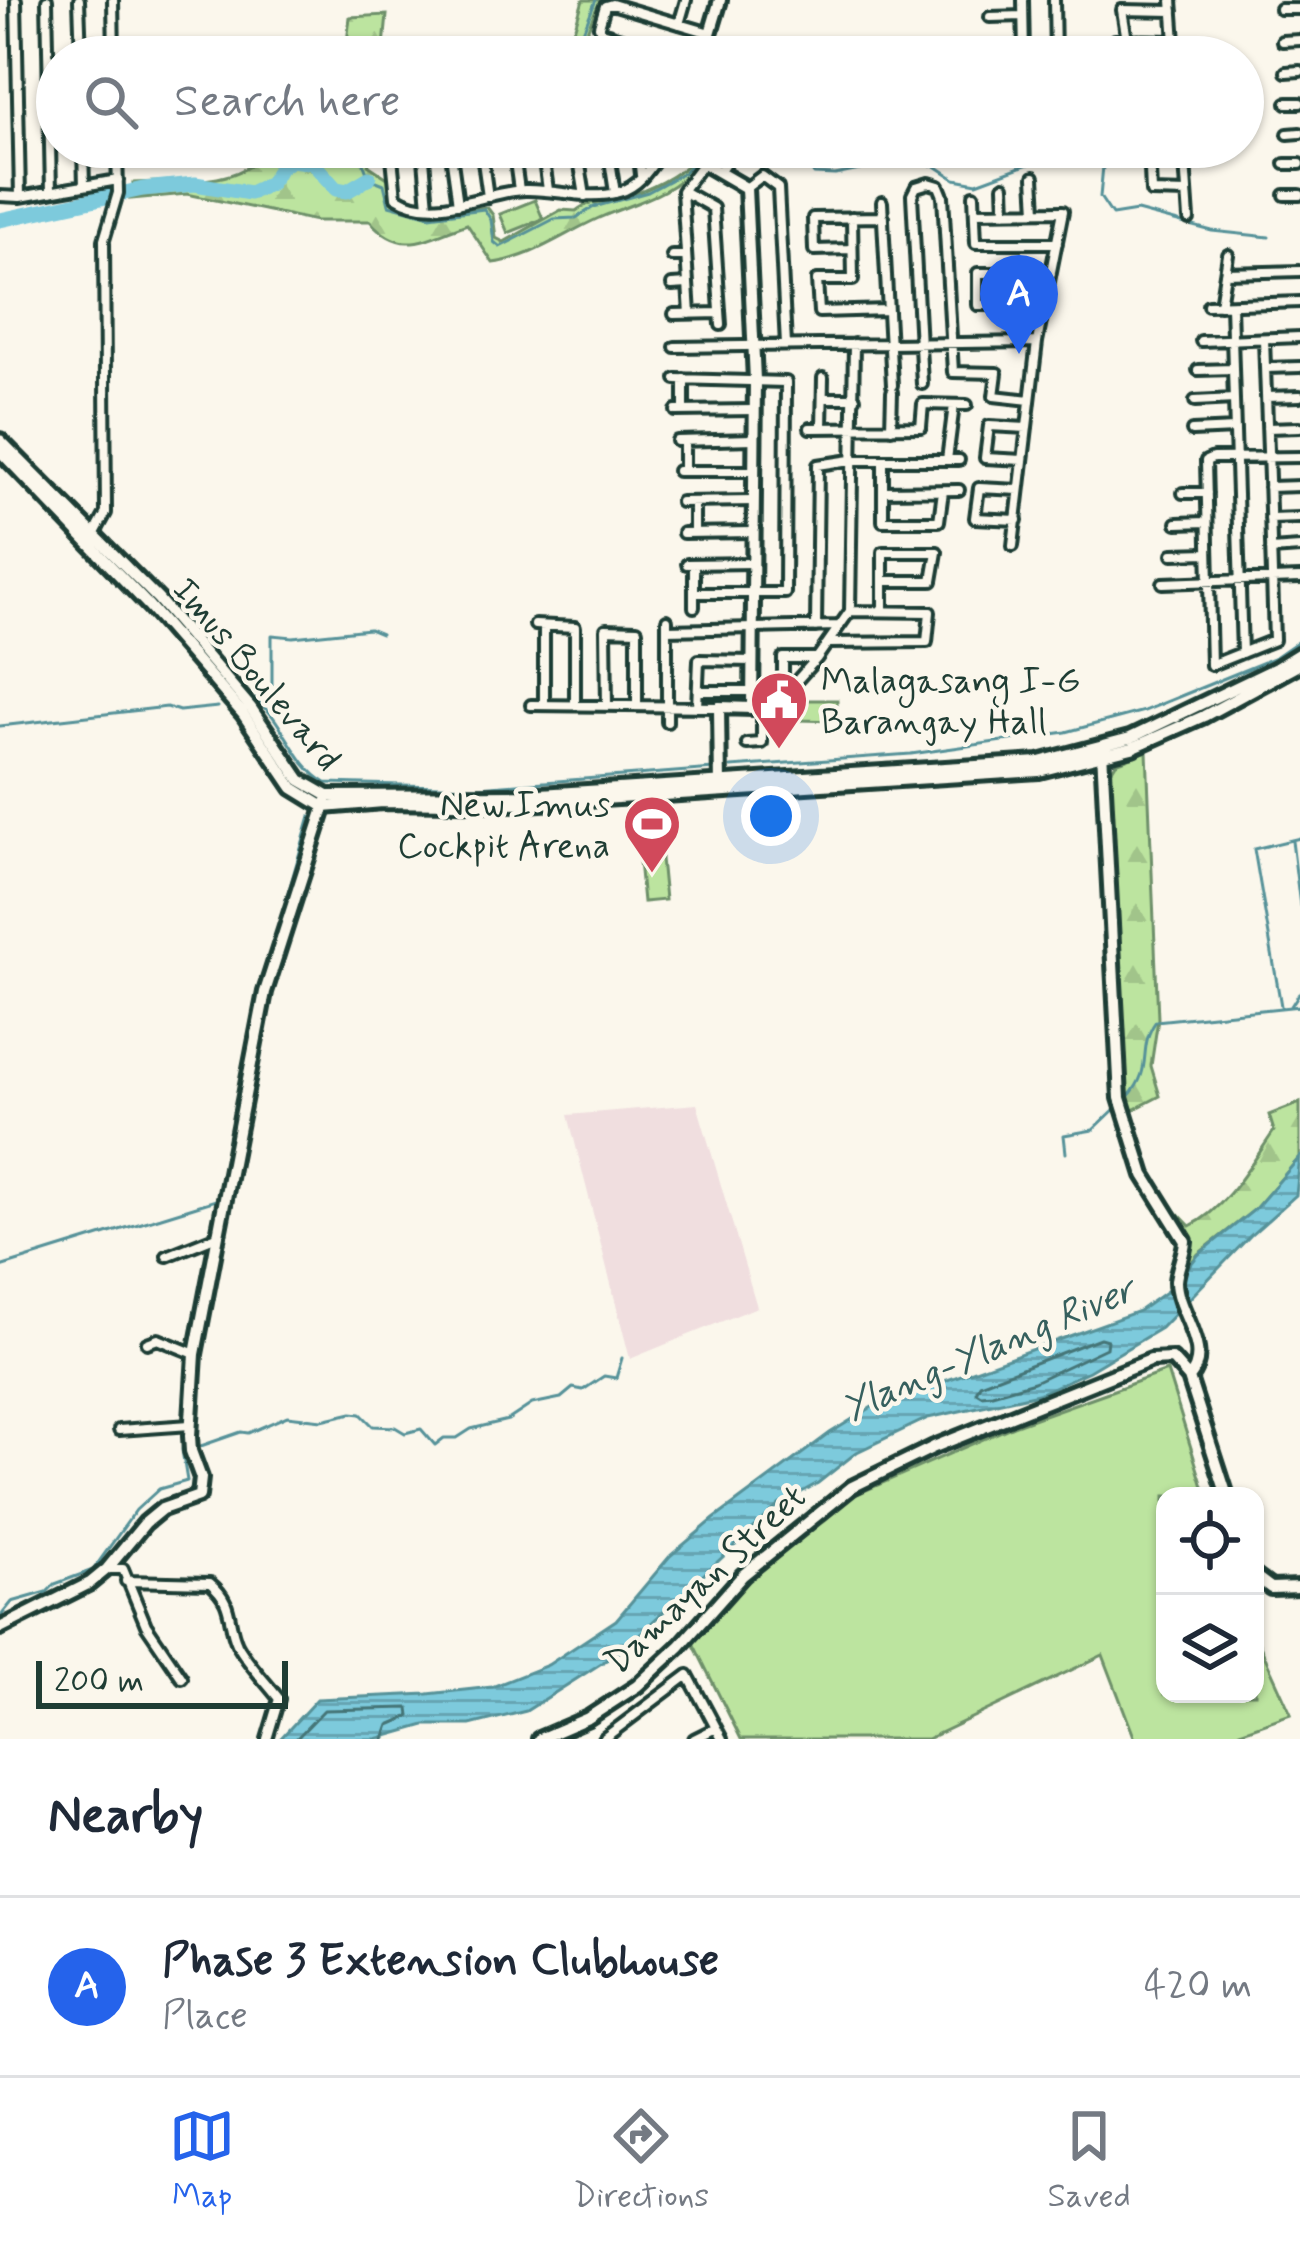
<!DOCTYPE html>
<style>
:root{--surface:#fff;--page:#f2f2f3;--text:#1f2937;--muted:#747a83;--line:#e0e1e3;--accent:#2563eb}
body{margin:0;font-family:Mynerve,sans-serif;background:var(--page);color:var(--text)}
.controls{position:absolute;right:36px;bottom:36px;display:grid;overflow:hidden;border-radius:24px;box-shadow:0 3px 9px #0004}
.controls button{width:108px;height:108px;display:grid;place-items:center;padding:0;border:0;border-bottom:3px solid var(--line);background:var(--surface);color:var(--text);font:60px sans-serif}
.scale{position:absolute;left:36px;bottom:30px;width:252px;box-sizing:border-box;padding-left:12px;border:6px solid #1f3d34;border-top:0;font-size:33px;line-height:42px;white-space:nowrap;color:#1f3d34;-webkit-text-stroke:9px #fbf7ec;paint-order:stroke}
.you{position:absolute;left:771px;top:816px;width:42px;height:42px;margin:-30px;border:9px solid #fff;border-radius:50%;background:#1a73e8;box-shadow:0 0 0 18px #1a73e833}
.badge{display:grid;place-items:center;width:78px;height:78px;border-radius:50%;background:var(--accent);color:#fff;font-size:39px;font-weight:700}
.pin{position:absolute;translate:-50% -99px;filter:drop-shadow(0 3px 6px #0008)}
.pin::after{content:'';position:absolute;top:63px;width:42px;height:36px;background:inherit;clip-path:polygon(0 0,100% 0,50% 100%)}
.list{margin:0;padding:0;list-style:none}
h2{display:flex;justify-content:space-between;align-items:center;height:156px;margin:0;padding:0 48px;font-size:51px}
h2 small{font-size:39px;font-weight:400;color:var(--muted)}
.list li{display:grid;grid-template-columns:78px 1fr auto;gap:36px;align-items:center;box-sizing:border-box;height:180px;padding:0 48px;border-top:3px solid var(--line)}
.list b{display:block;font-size:45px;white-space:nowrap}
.list p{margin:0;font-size:39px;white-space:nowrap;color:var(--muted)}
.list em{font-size:39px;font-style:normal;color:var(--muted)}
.icon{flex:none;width:66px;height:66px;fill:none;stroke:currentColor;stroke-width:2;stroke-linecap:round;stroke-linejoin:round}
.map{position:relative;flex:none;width:1300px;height:1739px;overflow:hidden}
.search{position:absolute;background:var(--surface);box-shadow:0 3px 9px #0004;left:36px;right:36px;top:36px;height:132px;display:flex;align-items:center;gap:30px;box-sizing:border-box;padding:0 42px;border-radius:66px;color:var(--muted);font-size:45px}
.sheet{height:336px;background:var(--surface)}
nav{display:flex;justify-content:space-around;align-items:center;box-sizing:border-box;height:168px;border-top:3px solid var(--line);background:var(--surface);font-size:33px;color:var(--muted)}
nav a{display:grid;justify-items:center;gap:6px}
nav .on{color:var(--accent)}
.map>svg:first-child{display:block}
.built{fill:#f0dedf}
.grass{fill:#bce49f;stroke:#6e906a;stroke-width:3}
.forest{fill:url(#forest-firs);stroke:#6e906a;stroke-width:3}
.water{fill:url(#water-rules);stroke:#579299;stroke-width:3}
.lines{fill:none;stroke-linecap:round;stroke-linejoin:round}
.shore{stroke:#457577;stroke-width:3}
.stream{stroke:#579299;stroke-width:3}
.river{stroke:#7dcadc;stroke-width:15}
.minor-casing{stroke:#1f3d34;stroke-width:16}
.tertiary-casing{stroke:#1f3d34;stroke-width:20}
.secondary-casing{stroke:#1f3d34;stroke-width:20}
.minor{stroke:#fbf7ec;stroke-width:8}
.tertiary{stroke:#fbf7ec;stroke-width:10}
.secondary{stroke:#fbf7ec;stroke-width:10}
.labels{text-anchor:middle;stroke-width:9;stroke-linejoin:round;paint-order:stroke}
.street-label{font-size:36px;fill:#1f3d34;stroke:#fbf7ec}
.poi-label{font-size:36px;fill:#1f3d34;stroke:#fbf7ec;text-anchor:start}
.water-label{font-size:39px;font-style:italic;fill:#36605e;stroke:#fbf7ec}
</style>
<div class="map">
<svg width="1300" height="1739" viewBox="0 0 1300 1739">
<defs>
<pattern id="forest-firs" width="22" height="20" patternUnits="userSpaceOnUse" patternTransform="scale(3)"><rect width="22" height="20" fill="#bce49f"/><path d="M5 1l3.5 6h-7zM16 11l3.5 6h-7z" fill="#a1c48a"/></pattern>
<pattern id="water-rules" width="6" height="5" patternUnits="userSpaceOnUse" patternTransform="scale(3)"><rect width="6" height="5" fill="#7dcadc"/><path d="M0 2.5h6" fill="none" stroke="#66a5b3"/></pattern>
</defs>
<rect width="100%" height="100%" fill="#fbf7ec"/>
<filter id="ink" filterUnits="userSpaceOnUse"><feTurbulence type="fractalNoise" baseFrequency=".00833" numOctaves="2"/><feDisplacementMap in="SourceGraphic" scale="24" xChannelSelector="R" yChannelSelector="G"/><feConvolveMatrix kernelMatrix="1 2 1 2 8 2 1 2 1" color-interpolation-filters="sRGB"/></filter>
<g filter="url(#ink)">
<path class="built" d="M697,1104L757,1307L630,1359L568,1115Z"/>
<path class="grass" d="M535,200L543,219L508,233L500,214Z
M799,700H837V721L799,720Z
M660,848L665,900L643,902L638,850Z
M1167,1371L1206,1496H1165V1694H1255V1635L1291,1714L1220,1739H1135L1103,1655L927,1739H741L692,1641L749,1581L850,1497L1013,1426Z"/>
<path class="forest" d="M583,0H601C576,45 593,57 532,57L544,37L574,30Z
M387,15L383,57H249L257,52L273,54L284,40L305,50L347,42L350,17Z
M257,147H379L368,165L389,179L394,200L432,213L487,207L493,215L496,238L504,242L561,210L576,211C592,198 604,204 623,198C648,190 678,176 695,158L698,163C671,196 635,202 599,218C563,234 532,258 493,263L467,224C426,238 403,258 370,221H316L187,194L130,199L133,183C172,180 236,188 261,155Z
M1147,751L1158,1019L1151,1066L1160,1096L1131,1111L1124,1082L1110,773L1116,763Z
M1300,1103V1157L1254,1210L1198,1254L1188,1267V1237L1168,1203L1190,1226C1227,1208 1251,1164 1274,1131L1269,1115Z"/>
<path class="water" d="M1300,1157L1296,1195L1250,1236L1161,1328L1089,1371L1038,1394L928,1418L857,1452L818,1483L780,1504L622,1650L526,1711L470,1725H425L376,1739H280L317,1699L428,1694L492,1687L548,1665L616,1620L670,1556L714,1519L830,1433L872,1407L1139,1311L1174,1286L1198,1255L1254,1210Z"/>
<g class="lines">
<path class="shore" d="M1100,1338L1107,1340L1106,1348L1034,1382L992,1394L981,1395L976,1392L980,1384Z
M296,1739L324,1710L409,1708L410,1716L389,1725L384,1739"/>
<path class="stream" d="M545,57L581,36L596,0
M366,147L362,160L369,178L384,184L389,205L430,216L484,209L491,220L494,242L500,247L554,219L576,218L594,207L648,192L683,173L698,158
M751,147L765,153L775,147
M810,147L808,165L814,174L835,175L879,166L934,165L955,179L977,183L1031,163L1095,149L1104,156L1100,197L1112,215L1137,211L1212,231L1269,237
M256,698L272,690V635L293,637L369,629L381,634
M256,699C284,720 294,765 326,783L478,787L714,769
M0,726L167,707L179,711L218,707
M731,767L911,754L1066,732L1144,711L1274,658L1300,640
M1292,841L1300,906
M264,977L310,817
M1281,1006L1254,849L1300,838
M1291,1006L1300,992
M1128,1097C1155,1067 1136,1049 1156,1021L1300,1006
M1066,1153L1064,1135L1093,1130L1117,1107
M0,1267L216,1200
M200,1300L235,1121
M195,1448L241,1432L248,1433L287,1416L322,1420L352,1413L361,1414L373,1426L395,1427L405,1433L421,1429L435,1445L444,1438H457L471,1429L508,1420L532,1404L561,1398L573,1388L583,1390L604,1376L616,1378L622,1358
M0,1617L12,1602L47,1592L55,1584L93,1570L136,1510L159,1489L187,1481L182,1450L189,1363"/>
<path class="river" d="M0,220L143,189L195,184L250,193L271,183L280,167L292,160L313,163L336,189L347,191L369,178"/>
<defs>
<path id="minor" d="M16,0L20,197
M47,0L51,192
M79,0L81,57
M113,0L114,57
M1023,0L1024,57
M1054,0L1055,57
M1172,0L1176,57
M1280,9H1300
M990,17L1023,16
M679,24L686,0
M1115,40L1175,41
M1127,40L1122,10L1173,11
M1282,41L1300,40
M991,48H1024
M682,57L601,32L599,26L605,6L612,4L710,33
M1286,72L1300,71
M1287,103H1300
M1288,134L1300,133
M83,147L84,186
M391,147L396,197C435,222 485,191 525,190C556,189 588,201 619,192C641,186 652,165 665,147
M423,147L428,206
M450,147L458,204
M481,147L488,197
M513,147L519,190
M542,147L548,190
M577,147L585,196
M608,147L615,193
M638,147L641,175
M1027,147L1033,151L1055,147
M1149,147L1151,192L1187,193
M1184,147L1189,219
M1149,163L1185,162
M1285,164H1300
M719,172L734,149
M1034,177L1036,211
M1004,186L1005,212
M746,188L762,176L778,188L786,345
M683,191L713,208L721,325
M974,195L976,243H1057
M1285,195H1300
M0,196L20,197L118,180
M882,202L892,385
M975,212L1063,211L1037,342L1013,546
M852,217L853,280H817L819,312L887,310
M852,249L814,250L813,218L883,217
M672,256H686
M1225,273L1300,271
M672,285L688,284
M1044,305H978V273H1051
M1208,305L1300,302
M1220,305L1228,255
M1231,305L1242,653
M674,314L720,313
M690,314L682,191L703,163
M1264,339C1268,439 1271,540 1274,640L1211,665L1206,461L1213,458L1300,457
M1201,341L1300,337
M675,347L1037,342
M1266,368L1300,367
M1198,370L1233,369
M676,379L786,382L785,593H695
M922,384L912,195L916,187L929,183L939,186L943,196L953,372L997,373L994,396L1030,400
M1266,397L1300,396
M823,398H855
M1195,401L1234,399
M676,411L754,410
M684,411V379
M810,428L921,427L923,404L967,405
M822,428L823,378
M891,428L892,392
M1267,428L1300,427
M1192,431L1235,429
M677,441L754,439
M684,441V471
M883,460V521H939L943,491
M947,460L954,405
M1023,460L985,458L989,426L1027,428
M678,471H754
M1269,487L1300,486
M883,491L959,490
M1183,493H1207
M681,502L754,501
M694,502V533
M1270,519L1300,518
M1017,520L975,518L979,488L1019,490
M1177,523L1207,522
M683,533L753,532
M94,535L106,513L104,240L118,193L117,147
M1271,550L1300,548
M1173,554L1208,553
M687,564L753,563
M694,564V607
M883,581H932L937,552H883V611
M1163,583L1300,578
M535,625L575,627V705
M544,626V705
M816,627L818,465L851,460H959
M667,630L838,626
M829,643L927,642L930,612L850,611
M698,691H752
M783,695V658H816
M531,705L719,707
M607,706L606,629L637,630V706
M697,707L699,660L752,661
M752,708L777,702L783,696L817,658L850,611L854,344
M667,722V620
M747,744L762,743V707
M167,1256L217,1236
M147,1343L158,1339L195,1354
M119,1430L190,1425
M108,1569H123L146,1625L182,1678
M126,1581L210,1583C235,1604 226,1620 237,1644C247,1663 266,1682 279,1699L267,1739
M603,1739L688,1675L722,1739
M694,1739L716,1728"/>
<path id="tertiary" d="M703,57L720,0
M695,147L703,163L746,188L755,380L752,708L719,707L720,787
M1102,750L1120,1098L1144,1175L1185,1241C1184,1255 1177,1268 1176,1281C1176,1313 1214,1349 1189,1378
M1255,1576L1271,1588L1300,1587
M0,1628L90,1583L107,1569L145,1523L162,1509L199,1496L201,1478L191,1451L190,1436L195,1354L265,992L326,802
M539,1739L588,1718L637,1686L680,1646L743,1575L852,1487L934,1447L1151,1360L1172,1359L1189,1378L1227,1496"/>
<path id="secondary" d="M0,440L158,599L251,708L300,780L328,796L525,795L1039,762L1130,738L1276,668L1300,653
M0,451L149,606L243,714L293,788L324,807L383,802L525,804L1039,771L1132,748L1204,716L1300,664"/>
</defs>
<use href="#minor" class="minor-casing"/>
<use href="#tertiary" class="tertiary-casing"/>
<use href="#secondary" class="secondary-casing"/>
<use href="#minor" class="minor"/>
<use href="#tertiary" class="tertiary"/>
<use href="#secondary" class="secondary"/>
</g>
</g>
<defs>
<symbol id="civic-pin" viewBox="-11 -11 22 30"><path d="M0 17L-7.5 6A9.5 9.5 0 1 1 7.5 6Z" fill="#d1495b" stroke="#fbf7ec"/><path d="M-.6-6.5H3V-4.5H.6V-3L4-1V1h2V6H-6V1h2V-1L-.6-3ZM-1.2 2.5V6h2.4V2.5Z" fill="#fff"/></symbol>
<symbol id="stadium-pin" viewBox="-11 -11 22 30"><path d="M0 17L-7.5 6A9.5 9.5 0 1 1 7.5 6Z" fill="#d1495b" stroke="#fbf7ec"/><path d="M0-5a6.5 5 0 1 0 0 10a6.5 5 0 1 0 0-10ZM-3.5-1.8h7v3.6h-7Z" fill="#fff"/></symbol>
</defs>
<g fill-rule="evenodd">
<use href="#civic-pin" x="746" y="667" width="66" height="90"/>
<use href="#stadium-pin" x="619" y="791" width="66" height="90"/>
</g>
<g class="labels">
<g class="street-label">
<text transform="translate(258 673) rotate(50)" y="13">Imus Boulevard</text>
<text transform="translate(704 1578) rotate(-43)" y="13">Damayan Street</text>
</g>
<g class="poi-label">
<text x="821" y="692">Malagasang I-G<tspan x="821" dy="41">Barangay Hall</tspan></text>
<text x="610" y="816" text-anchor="end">New Imus<tspan x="610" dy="41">Cockpit Arena</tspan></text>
</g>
<g class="water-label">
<text transform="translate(987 1347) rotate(-23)" y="14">Ylang-Ylang River</text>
</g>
</g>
</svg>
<div class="controls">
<button><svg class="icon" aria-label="locate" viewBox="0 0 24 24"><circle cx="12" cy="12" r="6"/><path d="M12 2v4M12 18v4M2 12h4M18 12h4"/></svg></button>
<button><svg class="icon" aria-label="layers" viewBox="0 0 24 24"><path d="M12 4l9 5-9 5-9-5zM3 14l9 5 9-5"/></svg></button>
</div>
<div class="scale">200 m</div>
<div class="you"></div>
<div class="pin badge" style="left:1019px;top:354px">A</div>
<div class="search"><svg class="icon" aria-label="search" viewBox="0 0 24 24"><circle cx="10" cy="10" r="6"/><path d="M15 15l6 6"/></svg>Search here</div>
</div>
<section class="sheet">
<h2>Nearby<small></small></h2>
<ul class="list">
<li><span class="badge">A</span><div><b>Phase 3 Extension Clubhouse</b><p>Place</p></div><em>420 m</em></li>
</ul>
</section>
<nav>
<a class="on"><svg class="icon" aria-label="map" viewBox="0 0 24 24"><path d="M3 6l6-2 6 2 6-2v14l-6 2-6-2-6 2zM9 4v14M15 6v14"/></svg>Map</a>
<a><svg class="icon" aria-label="directions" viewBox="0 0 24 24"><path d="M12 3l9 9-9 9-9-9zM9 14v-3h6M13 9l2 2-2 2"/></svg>Directions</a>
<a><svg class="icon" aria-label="saved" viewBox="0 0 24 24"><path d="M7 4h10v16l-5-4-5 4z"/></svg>Saved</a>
</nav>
